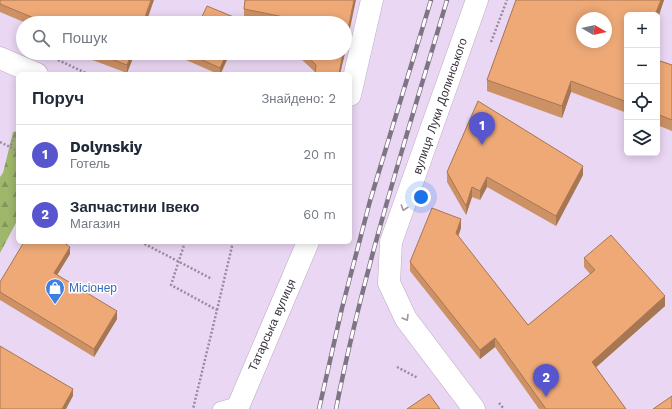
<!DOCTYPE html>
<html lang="uk">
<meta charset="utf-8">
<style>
:root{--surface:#fff;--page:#f2f2f3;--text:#1f2937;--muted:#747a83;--line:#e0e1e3;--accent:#5856ce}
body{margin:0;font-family:"Work Sans",sans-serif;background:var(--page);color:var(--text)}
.controls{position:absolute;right:12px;top:12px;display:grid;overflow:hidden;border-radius:6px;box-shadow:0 2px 10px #0003}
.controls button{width:36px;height:36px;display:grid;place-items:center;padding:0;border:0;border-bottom:1px solid var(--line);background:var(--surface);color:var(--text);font:20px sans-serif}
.compass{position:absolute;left:576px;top:12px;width:36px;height:36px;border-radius:50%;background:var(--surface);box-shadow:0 2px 10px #0003;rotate:99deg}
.you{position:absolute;left:421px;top:197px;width:14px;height:14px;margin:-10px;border:3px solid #fff;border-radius:50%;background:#1a73e8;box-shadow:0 0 0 6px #1a73e833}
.badge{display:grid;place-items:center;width:26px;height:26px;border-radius:50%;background:var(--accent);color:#fff;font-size:13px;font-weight:700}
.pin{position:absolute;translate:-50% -33px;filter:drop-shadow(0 1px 2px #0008)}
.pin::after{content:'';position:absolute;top:21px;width:14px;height:12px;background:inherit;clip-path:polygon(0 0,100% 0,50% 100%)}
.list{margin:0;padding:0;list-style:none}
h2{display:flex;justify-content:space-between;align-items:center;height:52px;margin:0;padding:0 16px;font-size:17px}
h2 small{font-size:13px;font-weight:400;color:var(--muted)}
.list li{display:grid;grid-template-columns:26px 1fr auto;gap:12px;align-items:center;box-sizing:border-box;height:60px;padding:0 16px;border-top:1px solid var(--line)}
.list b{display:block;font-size:15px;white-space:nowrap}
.list p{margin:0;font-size:13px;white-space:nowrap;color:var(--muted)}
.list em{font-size:13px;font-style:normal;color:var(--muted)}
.icon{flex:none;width:22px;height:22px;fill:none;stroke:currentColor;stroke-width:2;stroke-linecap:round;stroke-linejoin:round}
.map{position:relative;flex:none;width:672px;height:409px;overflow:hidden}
.search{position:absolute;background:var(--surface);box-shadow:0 2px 10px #0003;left:16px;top:16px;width:336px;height:44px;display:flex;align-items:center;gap:10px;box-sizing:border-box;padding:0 14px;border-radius:22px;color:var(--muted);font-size:15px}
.panel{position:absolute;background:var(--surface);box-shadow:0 2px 10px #0003;left:16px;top:72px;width:336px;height:172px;border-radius:6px}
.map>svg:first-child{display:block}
.forest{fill:url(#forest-firs)}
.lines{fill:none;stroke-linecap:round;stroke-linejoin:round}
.service-casing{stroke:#bba8c3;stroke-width:15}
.minor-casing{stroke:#bba8c3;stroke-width:23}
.secondary-casing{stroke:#bba8c3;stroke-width:23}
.path{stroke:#988b9f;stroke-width:2.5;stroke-dasharray:2 2;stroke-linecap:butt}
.service{stroke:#fff;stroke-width:14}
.minor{stroke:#fff;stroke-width:22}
.secondary{stroke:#fff;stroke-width:22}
.rail-casing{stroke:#7f7485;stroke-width:4.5}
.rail{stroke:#fff;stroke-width:3;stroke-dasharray:9;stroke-linecap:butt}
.wall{fill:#cd9166}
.shaded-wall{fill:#a77653}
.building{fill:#eea977;stroke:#a77653;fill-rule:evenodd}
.oneway{stroke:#9c989e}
.labels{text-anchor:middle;stroke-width:3;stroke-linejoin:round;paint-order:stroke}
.street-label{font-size:12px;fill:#39323c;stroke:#fff}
.shop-label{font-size:12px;fill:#366cbe;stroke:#fff;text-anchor:start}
</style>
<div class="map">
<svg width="672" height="409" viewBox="0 0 672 409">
<defs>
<pattern id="forest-firs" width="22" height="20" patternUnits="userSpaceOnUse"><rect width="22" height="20" fill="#9fb76b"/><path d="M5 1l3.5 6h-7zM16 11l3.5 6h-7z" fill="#839559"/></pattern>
</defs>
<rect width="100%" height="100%" fill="#ead7f3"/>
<path class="forest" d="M18,131V219L0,253V177L3,173L13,132Z"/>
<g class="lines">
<defs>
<path id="service" d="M220,409L238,404"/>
<path id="minor" d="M0,58L37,74
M350,95L372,0
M237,409L308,242"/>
<path id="secondary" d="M474,409L406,319L389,283L391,242L477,0"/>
</defs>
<use href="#service" class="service-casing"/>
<use href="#minor" class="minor-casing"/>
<use href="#secondary" class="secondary-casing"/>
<path class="path" d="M491,42L507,0
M58,60L88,74
M18,129L10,147L18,152
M0,142L10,147
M141,242L212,279
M185,242L171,285L217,310L193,409
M217,310L233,242
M397,367L418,378
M499,403L504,409"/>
<use href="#service" class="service"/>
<use href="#minor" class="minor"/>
<use href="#secondary" class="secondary"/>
<defs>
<path id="rail" d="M319,409L342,308L370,201L431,0
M336,409C363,271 407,135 447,0"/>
</defs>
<use href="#rail" class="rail-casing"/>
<use href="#rail" class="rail"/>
</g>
<path class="wall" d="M0,0L146,23H26L0,12Z
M516,0H664L657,21L627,15V113L571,92L562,118L487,91V80Z
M244,9L345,23H274L244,17Z
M657,47L659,58L658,60L672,65V131L657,125Z
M79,53H135L127,73L79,55Z
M186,53H230L221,74H218L186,60Z
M299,53H345L340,74L315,72L299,57Z
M447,172L583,175L556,226L487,187L480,200L472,197L466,215L447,182Z
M461,228L458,236L528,325L590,274L584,267V258L665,306L596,367L626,409H539L495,347L480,359L410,271V262Z
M70,254L57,275L117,319L94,357L0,300V282Z"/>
<path class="shaded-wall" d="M151,0H154L146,23H143Z
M354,0H356L345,52V44Z
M661,0H664L657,21V15H655Z
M659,47V58L657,63V52Z
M132,53H135L127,73V65Z
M227,53H230L220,74V68Z
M343,53H345L340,74H339Z
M571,81V92L562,118V106Z
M583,166V175L556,226V216Z
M487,177V187L480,200V191Z
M472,187V197L466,215V206Z
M461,219V228L456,243V233Z
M70,247V254L54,280V273Z
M665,296V306L592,371V362Z
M117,311V319L94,357V349Z
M495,338V347L480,359V350Z
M73,389V396L66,409H62Z"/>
<path class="building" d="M0,0H151L143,23H46L0,4Z
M245,0H354L345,44V23H304V21L244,9Z
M516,0H661L655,15H627V102L571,81L562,106L487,80ZM582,18H606V42H582Z
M207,6L241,20L240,23H199Z
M95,53H132L127,65Z
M187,53H227L220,68Z
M304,53H343L339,74H315L316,65Z
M657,60L672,65V120L657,114Z
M478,101L583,166L556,216L487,177L480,191L472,187L466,206L447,172Z
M432,208L461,219L456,233L528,325L595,270L584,258L611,235L665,296L592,362L626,409H546L495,338L480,350L410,262Z
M24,242H63L70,247L54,273L117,311L94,349L0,292V282Z
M0,346L73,389L62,409H0Z
M429,394L440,409H407Z
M672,396V409H653Z"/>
<defs><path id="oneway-chevron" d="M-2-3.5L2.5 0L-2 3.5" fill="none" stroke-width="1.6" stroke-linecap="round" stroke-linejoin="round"/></defs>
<g class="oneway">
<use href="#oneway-chevron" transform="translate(404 208) rotate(109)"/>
<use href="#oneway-chevron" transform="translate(406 318) rotate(59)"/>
</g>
<defs>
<symbol id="shop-pin" viewBox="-11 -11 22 30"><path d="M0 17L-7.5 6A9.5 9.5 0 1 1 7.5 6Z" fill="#3f7fe0" stroke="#fff"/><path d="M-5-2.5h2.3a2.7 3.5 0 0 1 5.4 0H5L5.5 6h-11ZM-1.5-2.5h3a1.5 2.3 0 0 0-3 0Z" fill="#fff"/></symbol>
</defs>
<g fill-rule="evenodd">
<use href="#shop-pin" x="44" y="277" width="22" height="30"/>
</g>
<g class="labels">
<g class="street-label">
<text transform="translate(440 106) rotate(-71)" y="4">вулиця Луки Долинського</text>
<text transform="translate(272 325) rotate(-66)" y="4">Татарська вулиця</text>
</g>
<g class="shop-label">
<text x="69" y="292">Місіонер</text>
</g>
</g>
</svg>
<div class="controls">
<button>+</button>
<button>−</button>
<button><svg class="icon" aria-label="locate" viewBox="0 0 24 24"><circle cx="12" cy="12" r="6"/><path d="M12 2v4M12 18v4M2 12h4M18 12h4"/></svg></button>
<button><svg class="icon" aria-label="layers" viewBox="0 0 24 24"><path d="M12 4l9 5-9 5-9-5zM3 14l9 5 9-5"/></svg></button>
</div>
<svg class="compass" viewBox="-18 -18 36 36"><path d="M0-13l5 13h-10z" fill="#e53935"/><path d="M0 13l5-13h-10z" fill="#747a83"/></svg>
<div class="you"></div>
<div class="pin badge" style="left:482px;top:145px">1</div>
<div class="pin badge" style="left:546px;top:397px">2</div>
<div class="search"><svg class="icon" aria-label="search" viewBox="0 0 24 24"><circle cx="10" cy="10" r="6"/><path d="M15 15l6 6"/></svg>Пошук</div>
<section class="panel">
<h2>Поруч<small>Знайдено: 2</small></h2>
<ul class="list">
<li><span class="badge">1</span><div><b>Dolynskiy</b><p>Готель</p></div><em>20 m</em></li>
<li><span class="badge">2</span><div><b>Запчастини Івеко</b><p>Магазин</p></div><em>60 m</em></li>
</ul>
</section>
</div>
